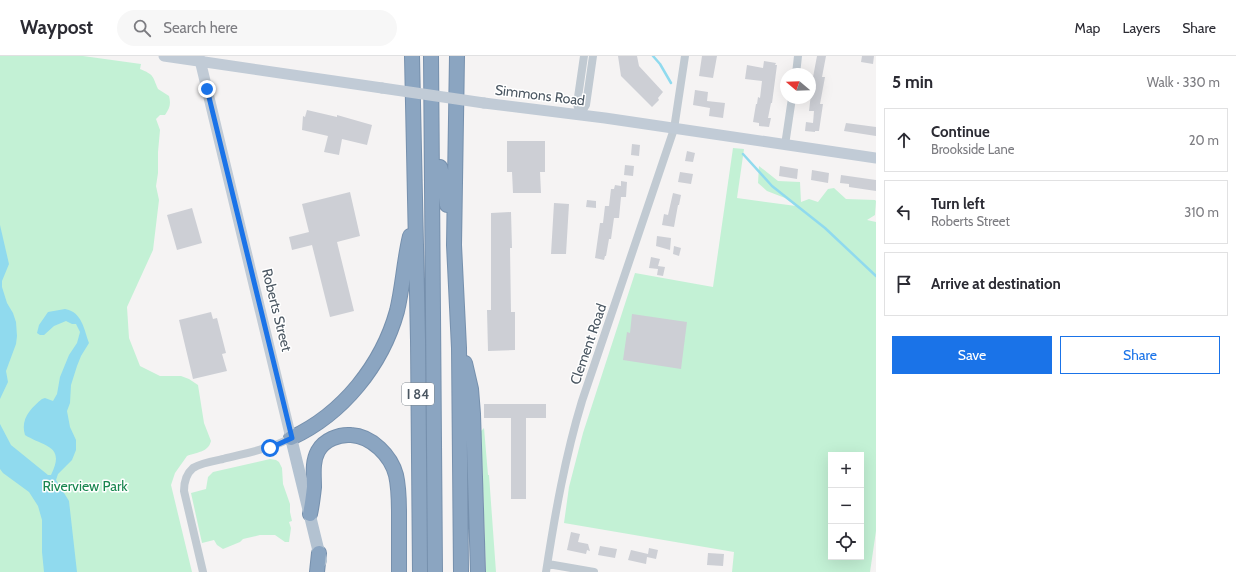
<!DOCTYPE html>
<meta charset="utf-8">
<style>
:root{--surface:#fff;--page:#f7f7f7;--text:#2b2b33;--muted:#7c7c81;--line:#e1e1e2;--accent:#1a73e8}
body{margin:0;font-family:Cabin,sans-serif;background:var(--page);color:var(--text)}
.controls{position:absolute;right:12px;bottom:12px;display:grid;overflow:hidden;border-radius:0px;box-shadow:0 4px 16px #0002}
.controls button{width:36px;height:36px;display:grid;place-items:center;padding:0;border:0;border-bottom:1px solid var(--line);background:var(--surface);color:var(--text);font:20px sans-serif}
.compass{position:absolute;left:780px;top:12px;width:36px;height:36px;border-radius:50%;background:var(--surface);box-shadow:0 4px 16px #0002;rotate:289deg}
.stop{position:absolute;width:12px;height:12px;margin:-9px;border:3px solid #1a73e8;border-radius:50%;background:#fff}
.stop.end{background:#1a73e8;border-color:#fff;box-shadow:0 1px 4px #0008}
.list{margin:0;padding:0;list-style:none}
h2{display:flex;justify-content:space-between;align-items:center;height:52px;margin:0;padding:0 16px;font-size:17px}
h2 small{font-size:13px;font-weight:400;color:var(--muted)}
.list li{display:grid;grid-template-columns:26px 1fr auto;gap:12px;align-items:center;box-sizing:border-box;height:64px;margin:0 8px 8px;padding:0 8px;border:1px solid var(--line);border-radius:0px}
.list b{display:block;font-size:15px;white-space:nowrap}
.list p{margin:0;font-size:13px;white-space:nowrap;color:var(--muted)}
.list em{font-size:13px;font-style:normal;color:var(--muted)}
.actions{display:flex;gap:8px;padding:12px 16px}
.actions a{flex:1;padding:9px 0;border:1px solid var(--accent);border-radius:0px;text-align:center;font-size:14px;color:var(--accent)}
.actions .main{background:var(--accent);color:#fff}
.icon{flex:none;width:22px;height:22px;fill:none;stroke:currentColor;stroke-width:2;stroke-linecap:round;stroke-linejoin:round}
.map{position:relative;flex:none;width:876px;height:516px;overflow:hidden}
header{display:flex;align-items:center;gap:24px;box-sizing:border-box;height:56px;padding:0 20px;background:var(--surface);border-bottom:1px solid var(--line)}
header strong{font-size:19px}
nav{display:flex;gap:22px;margin-inline-start:auto;font-size:14px}
.search{width:280px;height:36px;background:var(--page);display:flex;align-items:center;gap:10px;box-sizing:border-box;padding:0 14px;border-radius:22px;color:var(--muted);font-size:15px}
main{display:flex}
aside{flex:1;background:var(--surface)}
.map>svg:first-child{display:block}
.green{fill:#c3f1d5;fill-rule:evenodd}
.water{fill:#90daee}
.lines{fill:none;stroke-linecap:round;stroke-linejoin:round}
.stream{stroke:#90daee;stroke-width:2.5}
.building{fill:#cdcfd5}
.highway-casing{stroke:#7690ad;stroke-width:16}
.street{stroke:#c1cad2;stroke-width:8}
.secondary{stroke:#c1cbd6;stroke-width:11}
.primary{stroke:#b3c2d1;stroke-width:12}
.highway{stroke:#8ba5c1;stroke-width:14}
.secondary-bridge{stroke:#c1cbd6;stroke-width:11}
.route{stroke:#1a73e8;stroke-width:5}
.labels{text-anchor:middle;stroke-width:3;stroke-linejoin:round;paint-order:stroke}
.shield{fill:#fff;stroke:#808990;stroke-width:1}
.shield-label{font-size:13px;font-weight:bold;fill:#4a5661}
.street-label{font-size:14px;fill:#4a5661;stroke:#fff}
.park-label{font-size:14px;fill:#17864f;stroke:#fff}
</style>
<header>
<strong>Waypost</strong>
<div class="search"><svg class="icon" aria-label="search" viewBox="0 0 24 24"><circle cx="10" cy="10" r="6"/><path d="M15 15l6 6"/></svg>Search here</div>
<nav><a>Map</a><a>Layers</a><a>Share</a></nav>
</header>
<main>
<div class="map">
<svg width="876" height="516" viewBox="0 0 876 516">
<rect width="100%" height="100%" fill="#f5f3f3"/>
<path class="green" d="M0,0H83L141,8L140,13C154,19 152,19 158,33L169,40C171,48 170,52 165,59H160L156,63L160,74L158,96V117L156,130L159,144L153,194L127,251L129,282L140,310L160,320H181L189,323L198,329L204,367L211,385C208,397 196,396 187,400L175,417L171,429L192,516H0Z
M733,92L744,93L737,142L796,150L785,142L767,135L758,127L759,110L778,125L800,126L801,146L809,143L818,146L828,133L834,132L846,143L875,144L876,145L875,159L867,164L876,166V475L870,516H732L734,496L564,467L569,431L583,377L635,217L713,231ZM831,399H861V501H831Z
M484,372L488,419H489L496,516H486L481,375Z
M270,403L276,404L279,406L282,412L283,428L290,448V456L292,465L289,466L291,472L289,486H285L275,479H260L243,483L240,486L223,493L217,489L214,484L202,487L191,437L206,433L208,421L213,416Z"/>
<path class="water" d="M0,169L9,208L2,225V231L7,247L13,257L16,266L17,280L16,288L6,315L8,326L0,343Z
M65,253C82,256 84,273 89,287L81,300L77,310L71,329L70,347L67,355L70,371L76,384V394L72,404L58,418L56,424L69,445L77,516H44L42,496V464L38,450L29,436L3,417L0,413V368L11,389L48,419H51C66,389 44,391 25,379C20,363 31,352 42,343L45,342L53,345L57,338L60,321L69,299L77,287L80,276L76,268H72L66,265L54,270L44,279H40L37,277L39,269L48,256Z"/>
<g class="lines">
<path class="stream" d="M653,0L660,8L671,27
M743,98L772,130L825,172L876,220"/>
</g>
<path class="building" d="M618,0H637L639,10L663,36L658,42L659,44L652,51L621,20Z
M702,0H717L713,22L699,20Z
M817,0H826L822,21H825L820,48H823L819,75H815V76L805,75L806,66L813,67L814,55H809L811,38L810,37Z
M862,0H874L873,8L861,6Z
M764,5L776,7L775,9H777L772,47H771L768,62H771L769,71L759,70V67L753,66L756,48H757L758,41L760,42L762,25L745,23L747,9L763,12Z
M695,34L708,36L707,45L725,47L723,62L709,60L710,52L693,49Z
M307,54L337,61V59L372,69L367,89L342,83L339,99L324,96L328,80L302,74L303,60L305,61Z
M846,67L876,71V80L844,75Z
M507,85H545V116H540L541,137H513L512,116H507Z
M632,88L640,89L639,100L631,99Z
M687,95L695,97L693,106L685,105Z
M625,109L634,110L633,120L624,119Z
M780,110L798,113L797,123L779,120Z
M812,114L829,117L828,127L811,124Z
M680,116L693,118L691,128L678,126Z
M841,119L876,124V135L849,131V128L840,127Z
M621,125L627,126L626,141H621L619,162H614L611,183H609L606,200H605L604,204L595,202L600,167H603L605,150H609L611,133H614L615,129L621,130Z
M350,136L360,180L337,186L354,255L330,261L312,189L292,194L289,181L309,176L302,148Z
M673,137L681,139L679,149H678L674,171L662,169L664,158L668,159Z
M587,144L596,145V152L586,151Z
M554,147L569,148L566,198H551Z
M192,152L202,187L177,194L167,159Z
M511,156L512,192H510L511,256H515V294L488,295L487,254H491V157Z
M657,180L671,182L670,194L656,190Z
M674,190L681,192L679,200L673,198Z
M651,201L660,203L658,210L665,211L663,220L657,219L658,213L649,212Z
M211,256L213,263L217,262L226,297L222,298L227,315L193,323L179,264Z
M632,258L687,266L681,313L623,304L627,276L630,277Z
M484,348H546V362H526V443H511V362H484Z
M571,476L580,478L578,486L588,488L590,495L587,494L586,498L567,494Z
M600,490L617,493L615,502L598,499Z
M649,492L658,494L656,503L647,501L646,508L628,504L631,494L648,498Z
M708,497L724,498L723,510L707,509Z"/>
<g class="lines">
<defs>
<path id="highway" d="M412,0L418,284L420,516
M431,0L435,516
M457,0L454,189L459,292L461,516
M440,111L444,125L447,149
M465,307L471,333L473,358L478,516
M291,382C343,358 382,309 397,255C403,230 404,205 410,180
M310,458C312,449 313,440 314,431C314,419 312,406 318,395C324,384 339,378 351,379C372,380 391,400 396,419C399,432 399,445 399,458C399,478 399,497 399,516
M317,516L319,497"/>
</defs>
<use href="#highway" class="highway-casing"/>
<path class="street" d="M796,18L798,0
M580,59L586,49L593,0
M580,59L577,48L584,0
M785,89L792,42
M548,508L594,516
M203,516L184,435C184,426 186,418 193,412C201,407 213,405 223,403C246,397 270,393 291,382
M546,516C555,458 565,401 582,345L674,73L685,0"/>
<path class="secondary" d="M164,0L382,32
M199,0L291,382
M484,47L605,62L876,102"/>
<path class="primary" d="M291,382L321,505"/>
<use href="#highway" class="highway"/>
<path class="secondary-bridge" d="M382,32L484,47"/>
</g>
<g class="lines">
<path class="route" d="M207,33L277,320L292,382L270,392"/>
</g>
<g class="labels">
<rect class="shield" x="402" y="327" width="32" height="22" rx="3"/>
<g class="shield-label">
<text x="418" y="343">I 84</text>
</g>
<g class="street-label">
<text transform="translate(540 39) rotate(7)" y="5">Simmons Road</text>
<text transform="translate(277 254) rotate(76)" y="5">Roberts Street</text>
<text transform="translate(588 288) rotate(-71)" y="5">Clement Road</text>
</g>
<g class="park-label">
<text x="85" y="435">Riverview Park</text>
</g>
</g>
</svg>
<div class="controls">
<button>+</button>
<button>−</button>
<button><svg class="icon" aria-label="locate" viewBox="0 0 24 24"><circle cx="12" cy="12" r="6"/><path d="M12 2v4M12 18v4M2 12h4M18 12h4"/></svg></button>
</div>
<svg class="compass" viewBox="-18 -18 36 36"><path d="M0-13l5 13h-10z" fill="#e53935"/><path d="M0 13l5-13h-10z" fill="#7c7c81"/></svg>
<div class="stop" style="left:270px;top:392px"></div>
<div class="stop end" style="left:207px;top:33px"></div>
</div>
<aside>
<h2>5 min<small>Walk · 330 m</small></h2>
<ul class="list">
<li><svg class="icon" aria-label="ahead" viewBox="0 0 24 24"><path d="M12 20V5M6 11l6-6 6 6"/></svg><div><b>Continue</b><p>Brookside Lane</p></div><em>20 m</em></li>
<li><svg class="icon" aria-label="left" viewBox="0 0 24 24"><path d="M17 20v-9H6M10 6l-5 5 5 5"/></svg><div><b>Turn left</b><p>Roberts Street</p></div><em>310 m</em></li>
<li><svg class="icon" aria-label="arrive" viewBox="0 0 24 24"><path d="M6 21V4h12l-3 4 3 4H6"/></svg><div><b>Arrive at destination</b></div></li>
</ul>
<div class="actions"><a class="main">Save</a><a>Share</a></div>
</aside>
</main>
